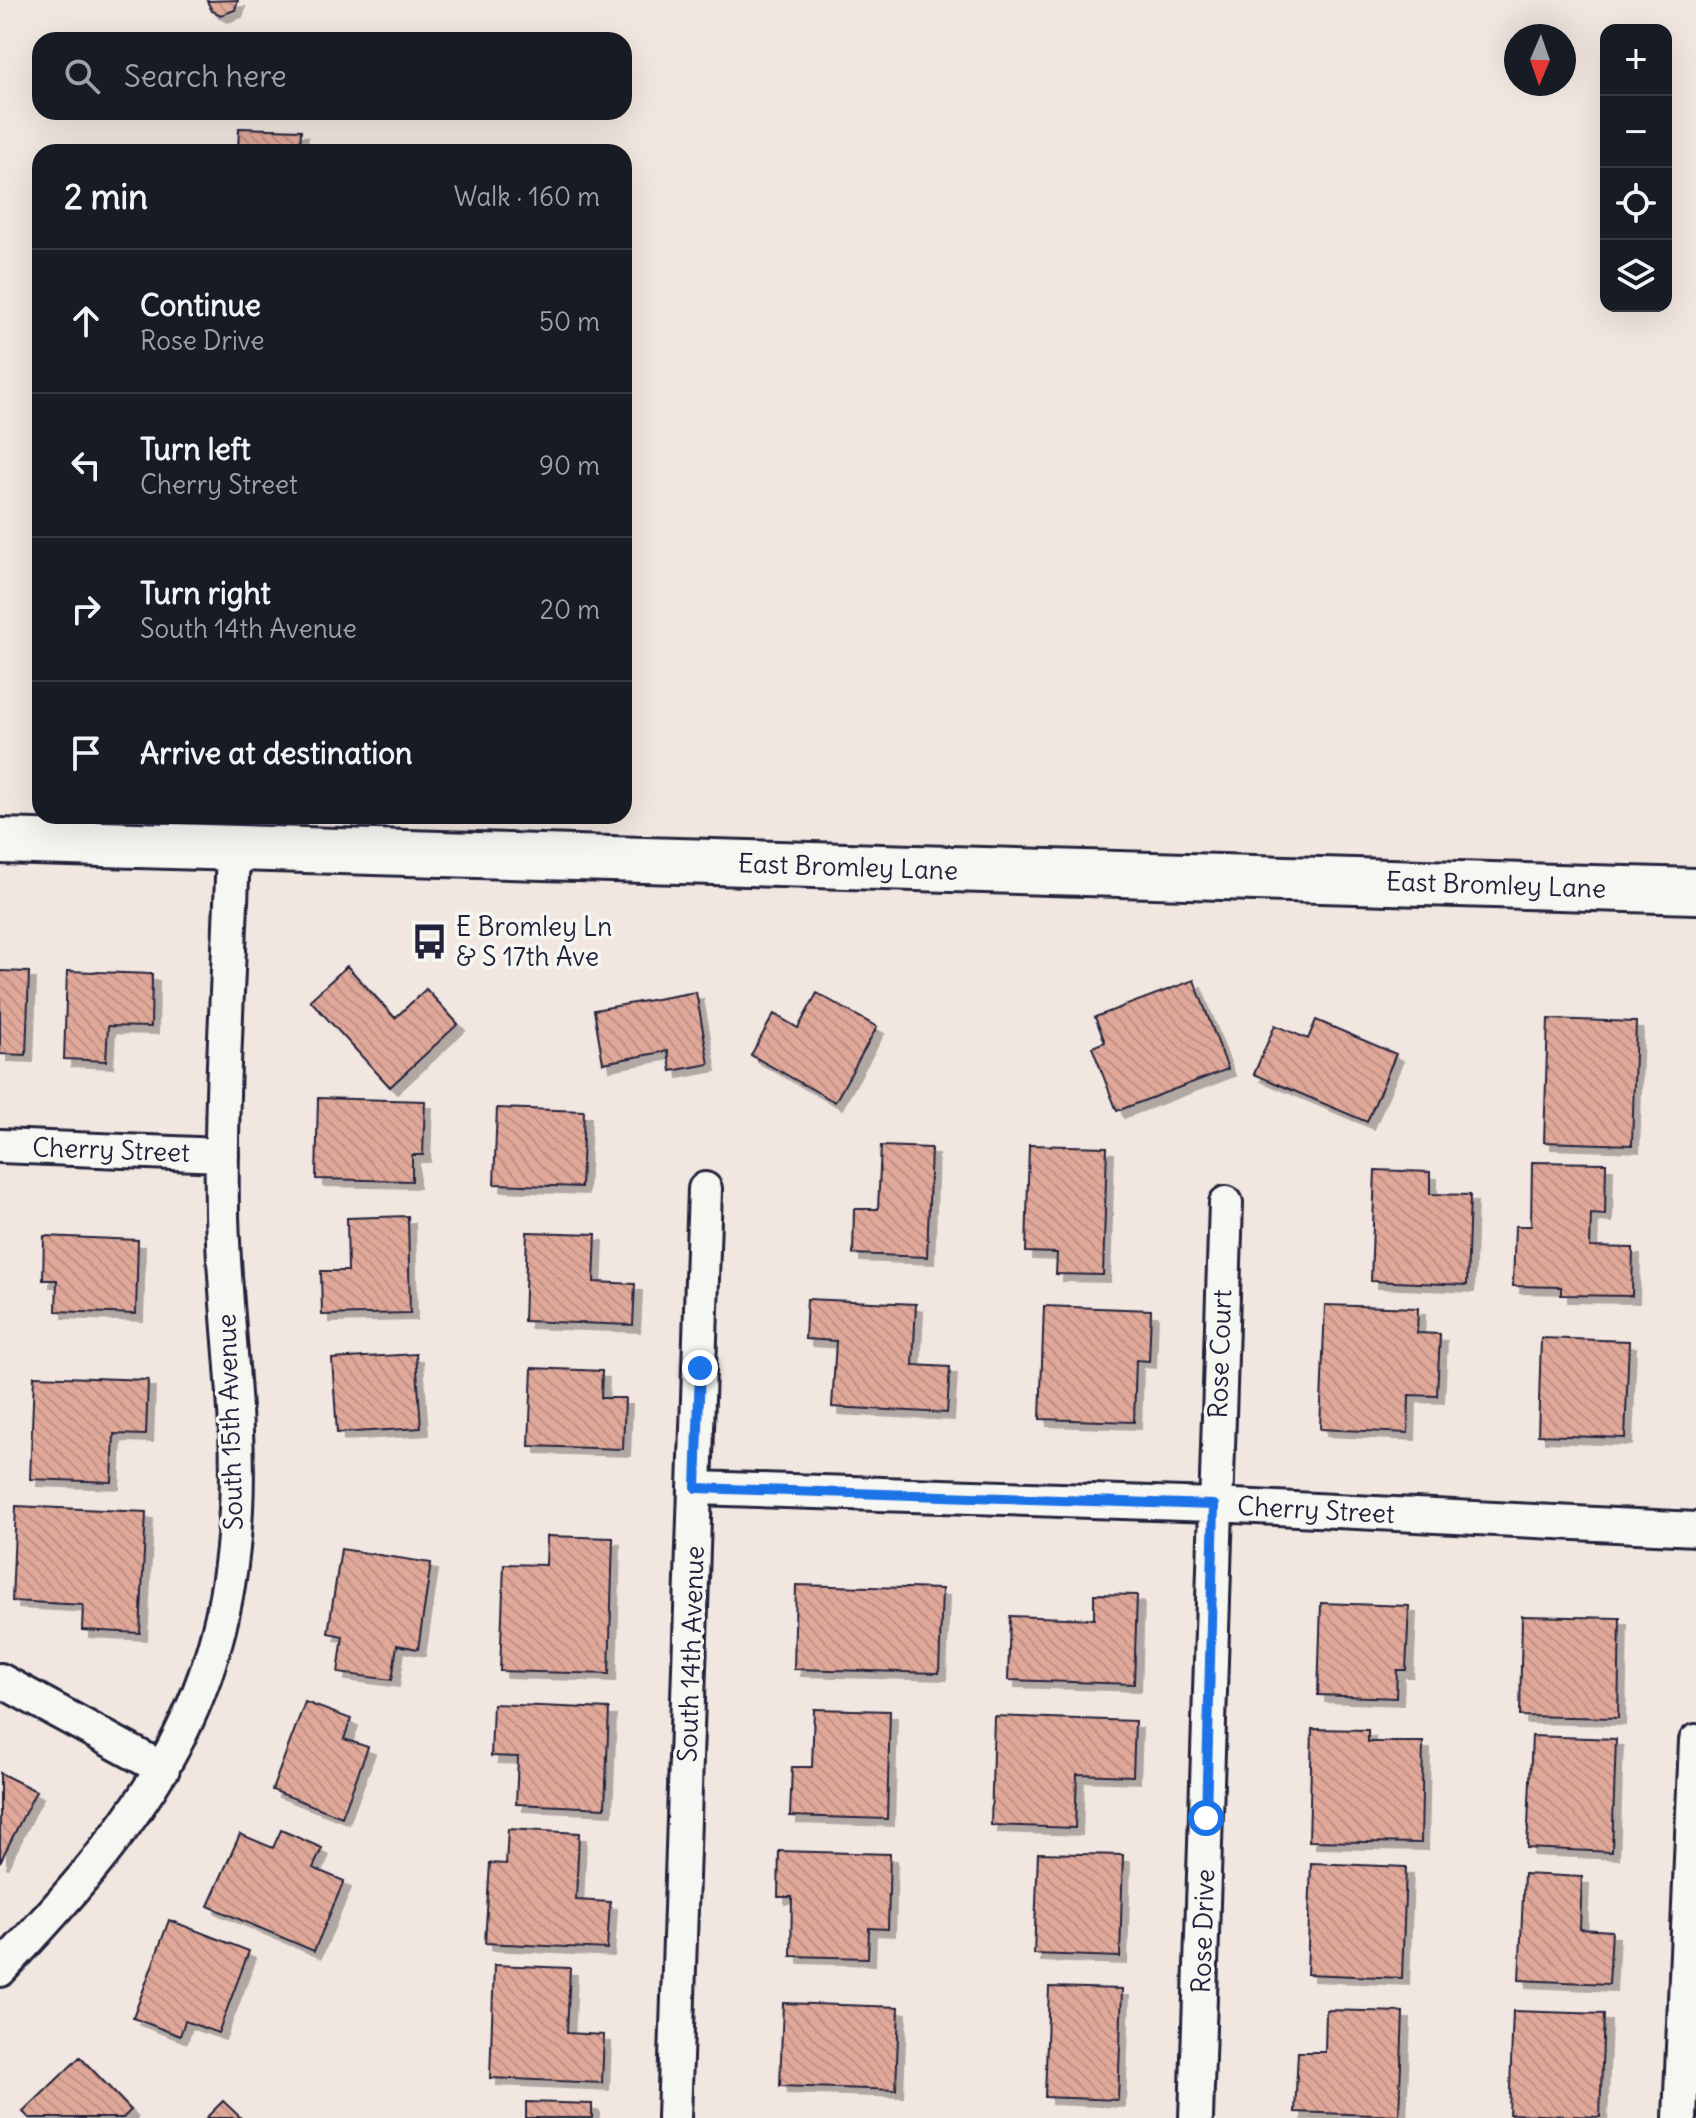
<!DOCTYPE html>
<meta charset="utf-8">
<style>
:root{--surface:#171b24;--page:#20242c;--text:#f1f3f6;--muted:#9ea1a6;--line:#363941}
body{margin:0;font-family:Delius,sans-serif;background:var(--page);color:var(--text)}
.controls{position:absolute;right:24px;top:24px;display:grid;overflow:hidden;border-radius:16px;box-shadow:0 8px 32px #0002}
.controls button{width:72px;height:72px;display:grid;place-items:center;padding:0;border:0;border-bottom:2px solid var(--line);background:var(--surface);color:var(--text);font:40px sans-serif}
.compass{position:absolute;left:1504px;top:24px;width:72px;height:72px;border-radius:50%;background:var(--surface);box-shadow:0 8px 32px #0002;rotate:182deg}
.stop{position:absolute;width:24px;height:24px;margin:-18px;border:6px solid #1a73e8;border-radius:50%;background:#fff}
.stop.end{background:#1a73e8;border-color:#fff;box-shadow:0 2px 8px #0008}
.list{margin:0;padding:0;list-style:none}
h2{display:flex;justify-content:space-between;align-items:center;height:104px;margin:0;padding:0 32px;font-size:34px}
h2 small{font-size:26px;font-weight:400;color:var(--muted)}
.list li{display:grid;grid-template-columns:52px 1fr auto;gap:24px;align-items:center;box-sizing:border-box;height:144px;padding:0 32px;border-top:2px solid var(--line)}
.list b{display:block;font-size:30px;white-space:nowrap}
.list p{margin:0;font-size:26px;white-space:nowrap;color:var(--muted)}
.list em{font-size:26px;font-style:normal;color:var(--muted)}
.icon{flex:none;width:44px;height:44px;fill:none;stroke:currentColor;stroke-width:2;stroke-linecap:round;stroke-linejoin:round}
.map{position:relative;flex:none;width:1696px;height:2118px;overflow:hidden}
.search{position:absolute;background:var(--surface);box-shadow:0 8px 32px #0002;left:32px;top:32px;width:600px;height:88px;display:flex;align-items:center;gap:20px;box-sizing:border-box;padding:0 28px;border-radius:24px;color:var(--muted);font-size:30px}
.panel{position:absolute;background:var(--surface);box-shadow:0 8px 32px #0002;left:32px;top:144px;width:600px;height:680px;border-radius:24px}
.map>svg:first-child{display:block}
.building{fill:url(#building-back-hatch);stroke:#22223b;stroke-width:2;filter:url(#shadow)}
.lines{fill:none;stroke-linecap:round;stroke-linejoin:round}
.street-casing{stroke:#22223b;stroke-width:38}
.secondary-casing{stroke:#22223b;stroke-width:50}
.street{stroke:#f6f6f2;stroke-width:32}
.secondary{stroke:#f6f6f2;stroke-width:44}
.route{stroke:#1a73e8;stroke-width:10}
.labels{text-anchor:middle;stroke-width:7;stroke-linejoin:round;paint-order:stroke}
.street-label{font-size:26px;fill:#22223b;stroke:#f6f6f2}
.poi-label{font-size:26px;fill:#22223b;stroke:#f6f6f2;text-anchor:start}
</style>
<div class="map">
<svg width="1696" height="2118" viewBox="0 0 1696 2118">
<defs>
<pattern id="building-back-hatch" width="6" height="6" patternUnits="userSpaceOnUse" patternTransform="scale(2)"><rect width="6" height="6" fill="#e0a899"/><path d="M-1 5l2 2M0 0l6 6M5-1l2 2" fill="none" stroke="#c09085"/></pattern>
<filter id="shadow"><feDropShadow dx="7" dy="7" stdDeviation="0" flood-color="#0004"/></filter>
</defs>
<rect width="100%" height="100%" fill="#f2e6e0"/>
<filter id="ink" filterUnits="userSpaceOnUse"><feTurbulence type="fractalNoise" baseFrequency=".0125" numOctaves="2"/><feDisplacementMap in="SourceGraphic" scale="16" xChannelSelector="R" yChannelSelector="G"/><feConvolveMatrix kernelMatrix="1 2 1 2 8 2 1 2 1" color-interpolation-filters="sRGB"/></filter>
<g filter="url(#ink)">
<path class="building" d="M238,0L235,10L221,15L212,11L207,1Z
M239,128L301,130L300,152H238Z
M347,966L395,1018L426,989L458,1024L390,1087L310,1000Z
M0,971L29,972L26,1055L0,1054Z
M67,971L152,974L151,1027L108,1026L106,1061L64,1059Z
M1194,980L1228,1069L1117,1111L1092,1047L1105,1042L1095,1017Z
M696,992L709,1064L671,1071L668,1051L603,1063L594,1010Z
M817,993L877,1027L835,1102L751,1055L774,1014L798,1028Z
M1548,1019L1636,1022L1632,1145L1544,1142Z
M1316,1020L1396,1054L1367,1122L1254,1074L1275,1025L1308,1039Z
M318,1098L425,1101L423,1155H412V1181L316,1179Z
M497,1108L584,1111L581,1187L494,1184Z
M1029,1145L1107,1147L1103,1275L1056,1274L1057,1253L1026,1252Z
M881,1146L931,1148L927,1257L853,1254L854,1209H878Z
M1532,1162L1606,1163L1605,1215L1591,1214L1590,1247L1633,1248L1632,1296L1561,1295V1287L1513,1286L1515,1226H1531Z
M1375,1170L1430,1172V1194L1470,1195L1467,1285L1371,1281Z
M408,1216L410,1313L322,1315L321,1271H348L347,1218Z
M527,1232L596,1234L594,1282L635,1284L633,1325L524,1321Z
M44,1236L138,1240L136,1314L56,1311L57,1280H43Z
M807,1299L916,1304L913,1365L950,1367L947,1413L832,1407L836,1341L805,1339Z
M1325,1305L1418,1308L1417,1333L1440,1334L1437,1396L1409,1395L1408,1433L1320,1429Z
M1044,1306L1151,1310L1149,1361L1136,1360L1134,1422L1040,1419Z
M1541,1338L1629,1341L1625,1438L1538,1435Z
M416,1354L421,1428L337,1433L332,1359Z
M532,1368L602,1371L601,1398H625L623,1449L529,1446Z
M34,1376L148,1380L146,1435L114,1434L112,1482L30,1479Z
M16,1506L146,1512L140,1633L82,1630L83,1605L12,1601Z
M547,1536L613,1538L609,1674L500,1671L504,1564L546,1565Z
M341,1549L431,1563L418,1649L397,1645L392,1680L338,1673L343,1636L328,1633Z
M796,1585L942,1589L939,1673L794,1669Z
M1094,1594L1137,1595L1134,1684L1008,1680L1010,1616L1094,1619Z
M1321,1603L1409,1606L1406,1670H1397L1396,1698L1318,1695Z
M1522,1616L1620,1618L1618,1718L1520,1716Z
M305,1702L351,1719L344,1739L368,1747L342,1817L272,1790Z
M493,1704L609,1709L605,1808L516,1804L518,1757L491,1756Z
M814,1709L890,1711L887,1819L790,1816L792,1767H812Z
M994,1716L1135,1721L1133,1776L1077,1774L1075,1828L991,1825Z
M1312,1729L1368,1730V1742H1423L1421,1843L1309,1841Z
M1532,1736L1616,1739L1612,1852L1527,1848Z
M0,1773L36,1791L0,1862Z
M508,1829L579,1833L576,1900L610,1902L607,1949L485,1943L490,1863L506,1864Z
M281,1830L322,1848L313,1868L344,1881L314,1951L208,1906L240,1834L273,1848Z
M779,1851L890,1854L888,1929L869,1928L868,1958L791,1956L792,1897H778Z
M1038,1853L1123,1855L1120,1957L1034,1954Z
M1311,1863L1406,1867L1402,1978L1307,1974Z
M1524,1874L1582,1877L1580,1929L1612,1931L1609,1984L1519,1980Z
M169,1920L249,1951L218,2033L185,2021L180,2036L133,2018Z
M494,1965L570,1968L567,2033L604,2035L602,2083L490,2078Z
M1049,1987L1122,1989L1118,2100L1045,2097Z
M783,2003L899,2007L896,2090L780,2086Z
M1326,2010L1403,2012L1399,2116L1295,2112L1298,2052H1325Z
M1513,2011L1604,2014L1600,2117L1509,2114Z
M80,2057L131,2110L123,2118H29L23,2112Z
M223,2101L241,2118H206Z
M526,2102L592,2104V2118H526Z"/>
<g class="lines">
<defs>
<path id="street" d="M0,1146L222,1155
M696,1488L1214,1505L1696,1529
M0,1680L163,1769
M0,1970C135,1827 226,1715 236,1509C241,1411 224,1312 222,1213C220,1093 229,971 233,851
M674,2118L705,1189
M1196,2118L1226,1203
M1680,2118L1696,1741"/>
<path id="secondary" d="M0,841L1696,891"/>
</defs>
<use href="#street" class="street-casing"/>
<use href="#secondary" class="secondary-casing"/>
<use href="#street" class="street"/>
<use href="#secondary" class="secondary"/>
</g>
</g>
<g class="lines" filter="url(#ink)">
<path class="route" d="M700,1368L696,1488L1214,1505L1206,1818"/>
</g>
<defs>
<symbol id="bus-bare" viewBox="-9 -9 18 18"><path d="M-5-6H5V4H4V6H2V4H-2V6H-4V4H-5ZM-3.5-4V0h7V-4ZM-3.5 1.2v1.5H-2V1.2ZM2 1.2v1.5H3.5V1.2Z" fill="#22223b" stroke="#f6f6f2" stroke-width="2.5" paint-order="stroke"/></symbol>
</defs>
<g fill-rule="evenodd">
<use href="#bus-bare" x="404" y="916" width="51" height="51"/>
</g>
<g class="labels">
<g class="street-label">
<text transform="translate(848 867) rotate(2)" y="9">East Bromley Lane</text>
<text transform="translate(1496 885) rotate(2)" y="9">East Bromley Lane</text>
<text transform="translate(111 1150) rotate(2)" y="9">Cherry Street</text>
<text transform="translate(1220 1354) rotate(-88)" y="9">Rose Court</text>
<text transform="translate(230 1422) rotate(-92)" y="9">South 15th Avenue</text>
<text transform="translate(1316 1510) rotate(3)" y="9">Cherry Street</text>
<text transform="translate(691 1654) rotate(-88)" y="9">South 14th Avenue</text>
<text transform="translate(1203 1931) rotate(-88)" y="9">Rose Drive</text>
</g>
<g class="poi-label">
<text x="456" y="936">E Bromley Ln<tspan x="456" dy="30">&amp; S 17th Ave</tspan></text>
</g>
</g>
</svg>
<div class="controls">
<button>+</button>
<button>−</button>
<button><svg class="icon" aria-label="locate" viewBox="0 0 24 24"><circle cx="12" cy="12" r="6"/><path d="M12 2v4M12 18v4M2 12h4M18 12h4"/></svg></button>
<button><svg class="icon" aria-label="layers" viewBox="0 0 24 24"><path d="M12 4l9 5-9 5-9-5zM3 14l9 5 9-5"/></svg></button>
</div>
<svg class="compass" viewBox="-18 -18 36 36"><path d="M0-13l5 13h-10z" fill="#e53935"/><path d="M0 13l5-13h-10z" fill="#9ea1a6"/></svg>
<div class="stop" style="left:1206px;top:1818px"></div>
<div class="stop end" style="left:700px;top:1368px"></div>
<div class="search"><svg class="icon" aria-label="search" viewBox="0 0 24 24"><circle cx="10" cy="10" r="6"/><path d="M15 15l6 6"/></svg>Search here</div>
<section class="panel">
<h2>2 min<small>Walk · 160 m</small></h2>
<ul class="list">
<li><svg class="icon" aria-label="ahead" viewBox="0 0 24 24"><path d="M12 20V5M6 11l6-6 6 6"/></svg><div><b>Continue</b><p>Rose Drive</p></div><em>50 m</em></li>
<li><svg class="icon" aria-label="left" viewBox="0 0 24 24"><path d="M17 20v-9H6M10 6l-5 5 5 5"/></svg><div><b>Turn left</b><p>Cherry Street</p></div><em>90 m</em></li>
<li><svg class="icon" aria-label="right" viewBox="0 0 24 24"><path d="M7 20v-9h11M14 6l5 5-5 5"/></svg><div><b>Turn right</b><p>South 14th Avenue</p></div><em>20 m</em></li>
<li><svg class="icon" aria-label="arrive" viewBox="0 0 24 24"><path d="M6 21V4h12l-3 4 3 4H6"/></svg><div><b>Arrive at destination</b></div></li>
</ul>
</section>
</div>
